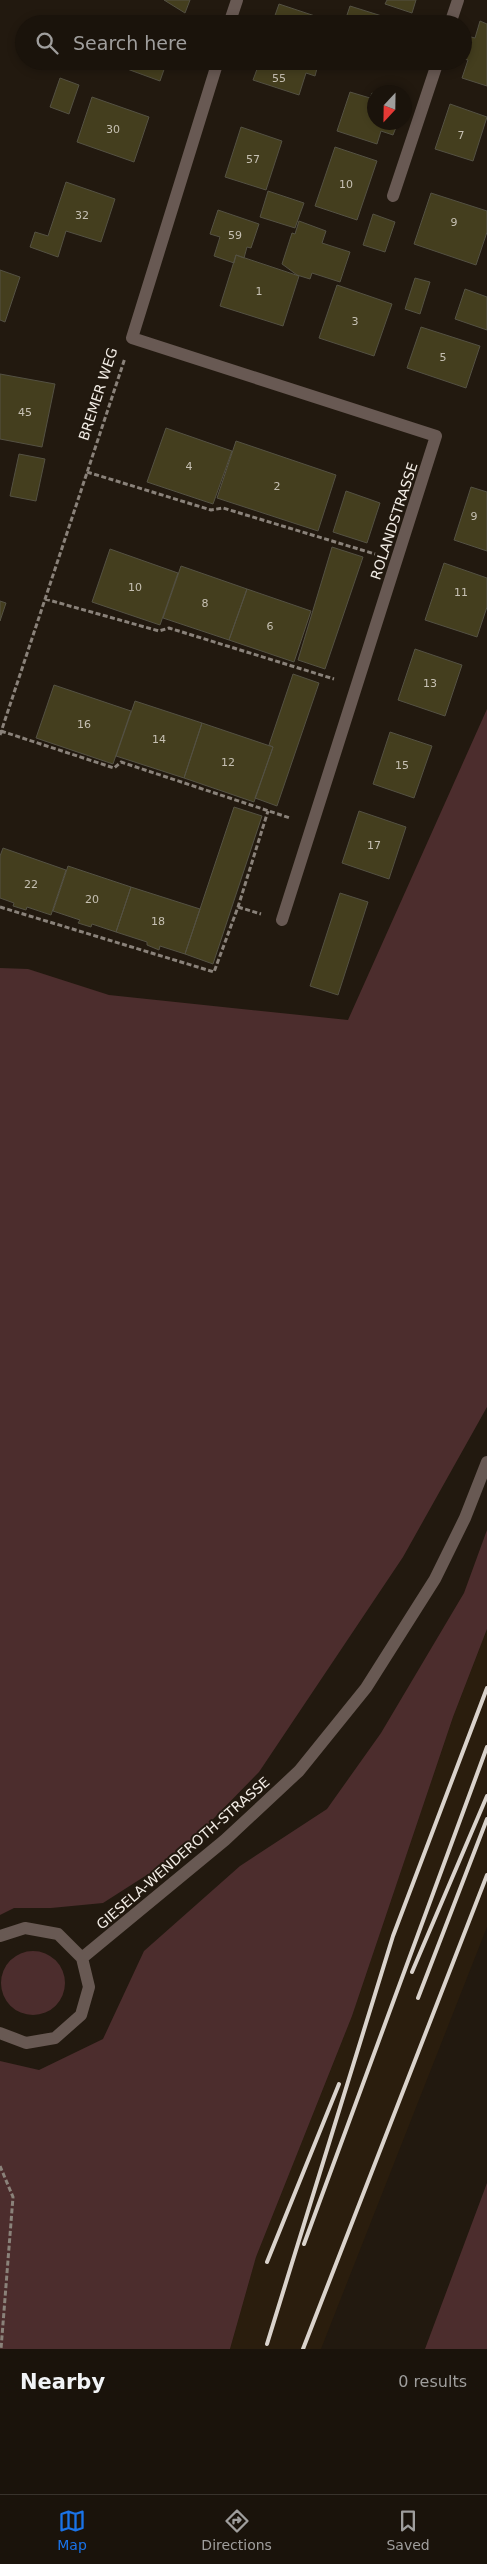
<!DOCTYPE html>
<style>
:root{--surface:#1a130b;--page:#272019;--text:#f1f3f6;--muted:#9f9e9d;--line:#38322c;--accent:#1a73e8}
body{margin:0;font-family:"DejaVu Sans",sans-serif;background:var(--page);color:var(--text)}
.compass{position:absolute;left:367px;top:85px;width:45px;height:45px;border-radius:50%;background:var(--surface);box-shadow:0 2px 8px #0003;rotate:202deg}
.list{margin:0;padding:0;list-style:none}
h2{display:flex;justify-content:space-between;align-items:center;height:65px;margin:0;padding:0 20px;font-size:21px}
h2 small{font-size:16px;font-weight:400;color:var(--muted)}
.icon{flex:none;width:28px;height:28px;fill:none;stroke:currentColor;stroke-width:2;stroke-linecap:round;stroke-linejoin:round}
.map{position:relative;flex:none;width:487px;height:2349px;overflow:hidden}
.search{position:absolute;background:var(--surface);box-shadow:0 2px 8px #0003;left:15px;right:15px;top:15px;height:55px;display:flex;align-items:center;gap:12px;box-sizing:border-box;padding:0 18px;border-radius:28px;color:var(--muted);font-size:19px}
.sheet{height:145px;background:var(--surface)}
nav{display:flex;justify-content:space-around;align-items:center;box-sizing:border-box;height:70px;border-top:1px solid var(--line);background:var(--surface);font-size:14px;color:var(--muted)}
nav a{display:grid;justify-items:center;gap:2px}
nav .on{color:var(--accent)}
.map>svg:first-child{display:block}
.built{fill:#2a1d0d}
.green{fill:#4c2d2d}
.building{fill:#443e1e;stroke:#545143}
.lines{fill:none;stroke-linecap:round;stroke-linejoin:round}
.path{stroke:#8a827a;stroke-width:3;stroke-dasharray:5 2.5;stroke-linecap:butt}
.street{stroke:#685953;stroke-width:12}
.rail{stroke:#dad3cc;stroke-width:4}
.labels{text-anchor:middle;stroke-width:4;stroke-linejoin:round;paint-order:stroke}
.number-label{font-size:11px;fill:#c6c0b3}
.street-label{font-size:14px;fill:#f2ece5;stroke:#22190f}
</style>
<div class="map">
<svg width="487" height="2349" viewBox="0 0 487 2349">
<rect width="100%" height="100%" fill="#22190f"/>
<path class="built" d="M487,1629V1927L321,2349H230L256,2257L352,2016L453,1717Z"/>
<path class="green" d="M487,709V1407L403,1557L259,1772L178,1855L103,1903L51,1908H14L0,1915V968L28,969L109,995L348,1020Z
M487,1530V1629L453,1717L352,2016L256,2257L230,2349H0V2061L39,2070L103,2039L144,1951L240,1866L327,1809L381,1733L464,1593Z
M1 1983a32 32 0 1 1 64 0a32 32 0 1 1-64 0Z
M487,2183V2349H425Z"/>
<path class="building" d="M164,0H190L185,13Z
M387,0H416L412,13L385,4Z
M279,4L324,19L322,24H272Z
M350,6L385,17L382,24H344Z
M480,21L487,24V86L462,78L468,60L464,59L471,37L475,38Z
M121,61H167L160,81L119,66Z
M260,61H319L315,76L306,73L299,95L253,80Z
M60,78L79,85L69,114L50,107Z
M350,92L370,98L372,93L374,94V122H398L393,135L381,131L377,144L337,131Z
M92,97L149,117L134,162L77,142Z
M450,104L487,117L473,161L435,149Z
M241,127L282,141L266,190L225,177Z
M335,147L377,161L357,220L315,206Z
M66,182L115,199L101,242L66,231L58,257L30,247L35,232L48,236Z
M268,191L304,203L295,228L260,217Z
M431,193L487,211V232L476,265L414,244Z
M218,210L259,224L251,248L247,247L244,258L236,255L234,263L214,256L220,237L210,234Z
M373,214L395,222L385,252L363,245Z
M299,221L326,231L322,243L350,252L340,282L312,273L310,279L297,275L282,264L292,233L295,234Z
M236,255L299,276L283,326L220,306Z
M0,270L20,277L5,322L0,320Z
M415,278L430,282L420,314L405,309Z
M337,285L392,304L374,356L319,338Z
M465,289L487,297V330L455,319Z
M421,327L480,346L466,388L407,368Z
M0,374L55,384L42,447L0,439Z
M166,428L232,451L213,504L147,482Z
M236,441L336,475L318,531L217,498Z
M19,454L45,459L36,501L10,496Z
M471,487L487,492V551L454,540Z
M346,491L380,503L367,543L333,532Z
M332,547L363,557L325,669L298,660Z
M110,549L178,573L160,625L92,602Z
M444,563L487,578V607L477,637L425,620Z
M181,566L247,589L229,640L163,618Z
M247,589L311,611L294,662L229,640Z
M0,601L6,603L0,621Z
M415,649L462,665L445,716L398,700Z
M293,674L319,683L277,806L255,798L273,747L269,745Z
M54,685L131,711L113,764L36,738Z
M135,701L202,723L184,778L116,756Z
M202,723L273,747L254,802L184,778Z
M390,732L432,746L414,798L373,784Z
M234,807L262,816L213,964L185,954Z
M359,811L406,827L389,879L342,863Z
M3,848L66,870L51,915L27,907L26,910L13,906L14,903L0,898V856Z
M68,866L131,887L116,932L92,924L91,927L78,923L80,920L53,911Z
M131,887L200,909L185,954L160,946L159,950L147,945V942L116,932Z
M340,893L368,902L338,995L310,986Z"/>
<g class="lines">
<path class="path" d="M87,472L211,510L223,508L375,554
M45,599L159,631L169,628L334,679
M1,731L114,768L121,762L290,818
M0,735L125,358
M0,907L214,972L238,907L268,811
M238,907L261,914
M0,2166L13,2197L1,2349"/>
<path class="street" d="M229,24L237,0
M450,24L458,0
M218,61L132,338L436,436L282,920
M393,196L438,61
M0,1936L25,1928L58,1934L82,1958L89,1987L81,2015L55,2038L26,2043L0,2033
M82,1958L225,1840L299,1771L366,1688L435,1579L465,1518L487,1462"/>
<path class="rail" d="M412,1972L487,1796
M418,1998L487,1819
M304,2244L487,1747
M267,2262L339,2084
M267,2344L393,1936L487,1688
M303,2349L487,1875"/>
</g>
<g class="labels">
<g class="number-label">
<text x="279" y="82">55</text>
<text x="113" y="133">30</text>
<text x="461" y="139">7</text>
<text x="253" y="163">57</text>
<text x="346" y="188">10</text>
<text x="82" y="219">32</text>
<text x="454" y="226">9</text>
<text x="235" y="239">59</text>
<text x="259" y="295">1</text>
<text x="355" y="325">3</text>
<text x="443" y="361">5</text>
<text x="25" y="416">45</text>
<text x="189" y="470">4</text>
<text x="277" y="490">2</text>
<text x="474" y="520">9</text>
<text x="135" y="591">10</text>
<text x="461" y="596">11</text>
<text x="205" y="607">8</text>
<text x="270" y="630">6</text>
<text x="430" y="687">13</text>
<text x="84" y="728">16</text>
<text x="159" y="743">14</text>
<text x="228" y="766">12</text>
<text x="402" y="769">15</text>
<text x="374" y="849">17</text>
<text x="31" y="888">22</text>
<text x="92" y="903">20</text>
<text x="158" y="925">18</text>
</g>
<g class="street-label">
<text transform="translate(98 394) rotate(-72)" y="5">BREMER WEG</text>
<text transform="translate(394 521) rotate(-72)" y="5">ROLANDSTRASSE</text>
<text transform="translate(183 1853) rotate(-41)" y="5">GIESELA-WENDEROTH-STRASSE</text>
</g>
</g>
</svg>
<svg class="compass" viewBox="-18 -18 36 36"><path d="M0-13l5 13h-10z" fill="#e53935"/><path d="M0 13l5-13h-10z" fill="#9f9e9d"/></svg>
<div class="search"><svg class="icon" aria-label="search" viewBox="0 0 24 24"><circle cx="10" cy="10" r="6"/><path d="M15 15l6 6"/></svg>Search here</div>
</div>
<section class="sheet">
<h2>Nearby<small>0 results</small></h2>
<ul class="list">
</ul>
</section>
<nav>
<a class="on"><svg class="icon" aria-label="map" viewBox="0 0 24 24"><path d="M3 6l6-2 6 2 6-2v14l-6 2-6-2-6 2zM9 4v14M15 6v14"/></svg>Map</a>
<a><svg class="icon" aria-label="directions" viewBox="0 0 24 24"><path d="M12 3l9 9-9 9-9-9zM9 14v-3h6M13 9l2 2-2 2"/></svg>Directions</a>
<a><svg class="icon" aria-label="saved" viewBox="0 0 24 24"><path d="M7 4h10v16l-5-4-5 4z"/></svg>Saved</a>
</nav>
